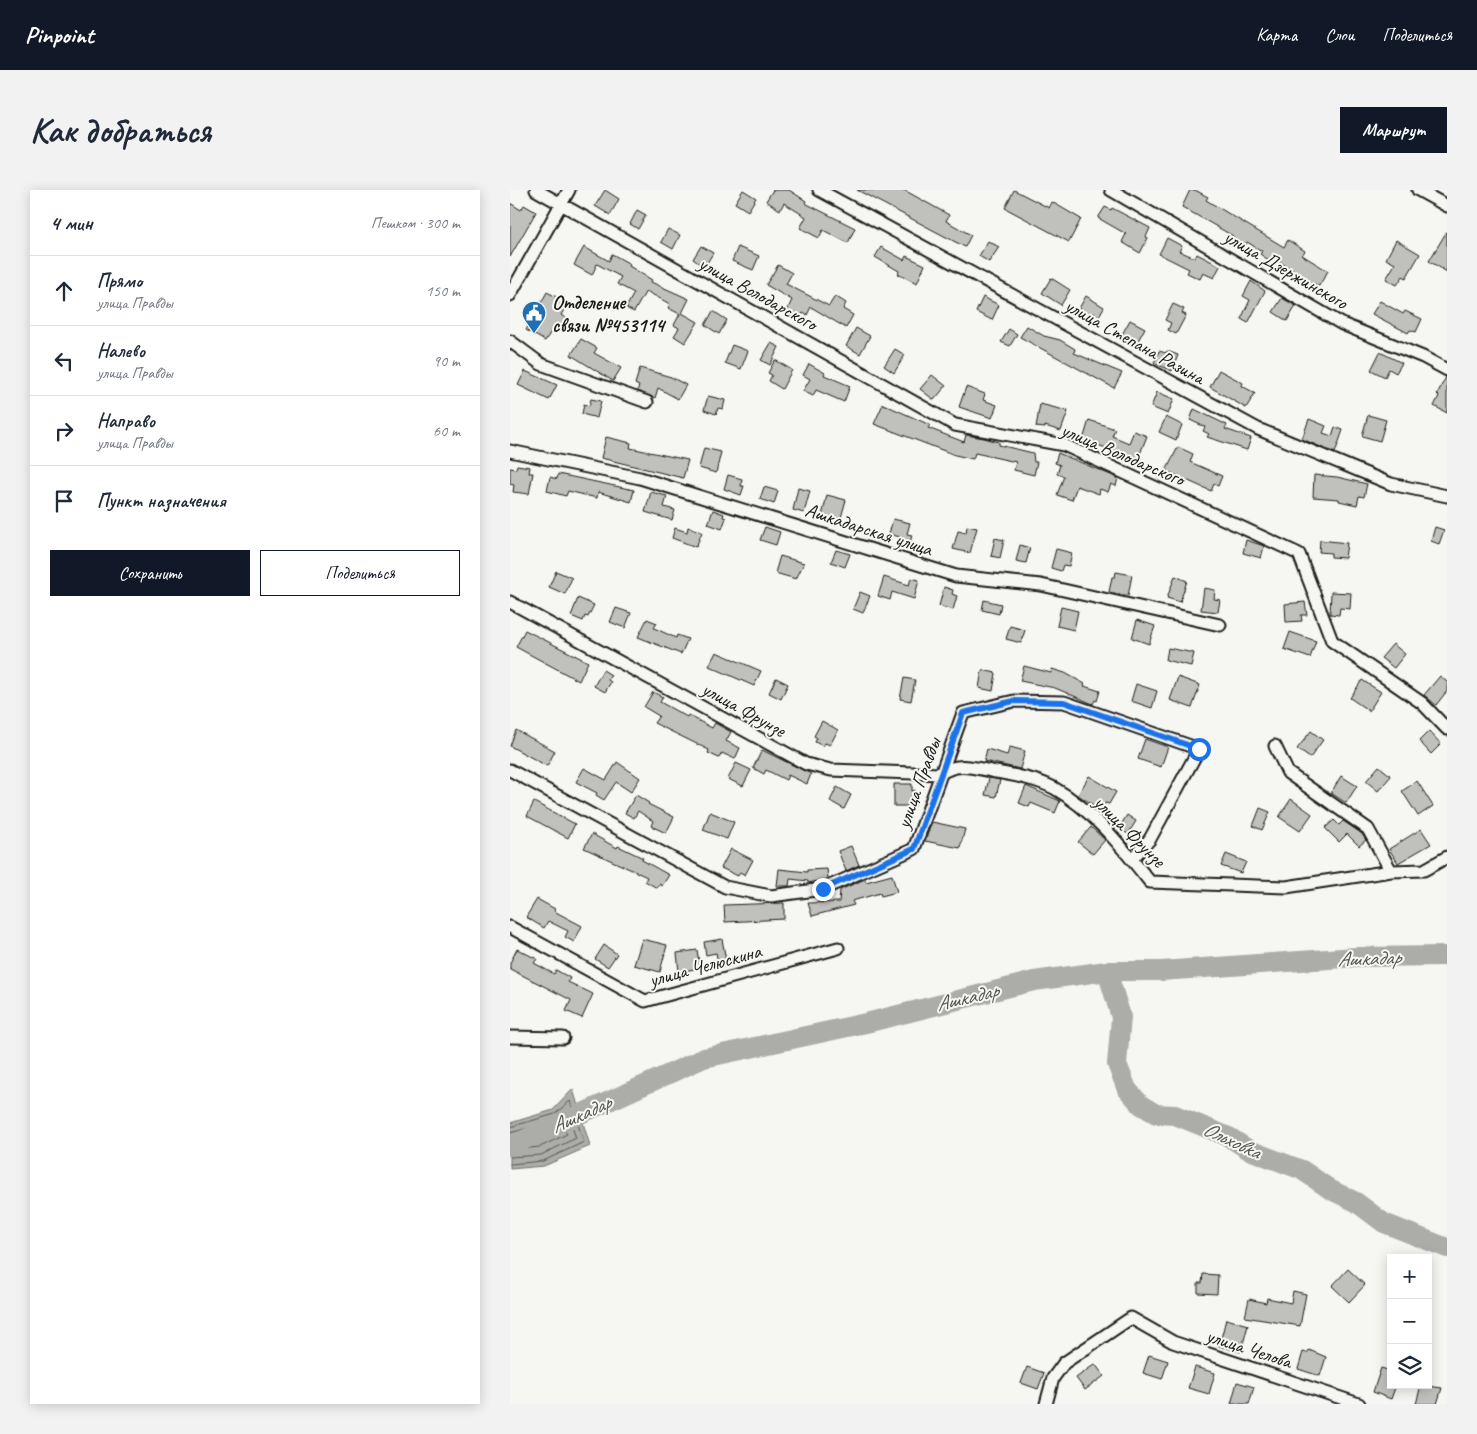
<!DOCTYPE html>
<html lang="ru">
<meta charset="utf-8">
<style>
:root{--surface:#fff;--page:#f2f2f3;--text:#1f2937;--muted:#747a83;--line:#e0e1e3;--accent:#111827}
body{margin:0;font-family:Caveat,sans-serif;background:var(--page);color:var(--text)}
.controls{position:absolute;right:15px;bottom:15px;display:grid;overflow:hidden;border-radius:0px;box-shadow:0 2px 12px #0003}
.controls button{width:45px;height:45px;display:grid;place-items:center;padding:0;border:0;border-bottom:1px solid var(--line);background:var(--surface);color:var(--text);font:25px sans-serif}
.stop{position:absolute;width:15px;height:15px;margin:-11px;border:4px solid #1a73e8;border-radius:50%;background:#fff}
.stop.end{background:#1a73e8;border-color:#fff;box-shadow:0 1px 5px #0008}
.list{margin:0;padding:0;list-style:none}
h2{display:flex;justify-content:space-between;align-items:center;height:65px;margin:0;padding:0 20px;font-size:21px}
h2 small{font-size:16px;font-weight:400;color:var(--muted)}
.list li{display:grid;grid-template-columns:32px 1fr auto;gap:15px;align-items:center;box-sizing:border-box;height:70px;padding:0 20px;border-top:1px solid var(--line)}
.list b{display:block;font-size:19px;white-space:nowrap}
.list p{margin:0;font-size:16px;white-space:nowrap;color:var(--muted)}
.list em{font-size:16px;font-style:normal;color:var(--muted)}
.actions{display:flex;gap:10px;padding:15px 20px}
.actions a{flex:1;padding:11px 0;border:1px solid var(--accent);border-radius:0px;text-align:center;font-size:18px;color:var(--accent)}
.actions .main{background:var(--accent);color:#fff}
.icon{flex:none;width:28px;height:28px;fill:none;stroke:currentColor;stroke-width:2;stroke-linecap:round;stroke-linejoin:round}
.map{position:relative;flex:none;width:937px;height:1214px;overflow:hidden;border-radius:0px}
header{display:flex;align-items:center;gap:30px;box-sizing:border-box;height:70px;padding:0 25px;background:var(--accent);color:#fff}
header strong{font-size:24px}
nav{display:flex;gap:28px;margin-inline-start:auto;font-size:18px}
.intro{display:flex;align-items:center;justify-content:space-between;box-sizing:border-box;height:120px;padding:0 30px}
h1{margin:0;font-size:35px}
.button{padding:12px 22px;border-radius:0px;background:var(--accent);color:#fff;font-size:18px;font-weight:700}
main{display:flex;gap:30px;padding:0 30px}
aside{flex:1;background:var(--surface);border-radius:0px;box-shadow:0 2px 12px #0003}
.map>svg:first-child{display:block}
.water{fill:#acaca9;stroke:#727271}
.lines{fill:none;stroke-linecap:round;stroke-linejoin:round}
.shore{stroke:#565654;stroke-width:1}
.river{stroke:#acaca9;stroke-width:20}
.building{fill:#c0c0bd;stroke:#1c1c1c}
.minor-casing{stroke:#1c1c1c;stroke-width:15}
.minor{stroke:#f6f6f2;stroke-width:11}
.route{stroke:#1a73e8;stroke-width:6}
.labels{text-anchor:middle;stroke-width:4;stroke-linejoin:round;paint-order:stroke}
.street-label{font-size:20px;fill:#1c1c1c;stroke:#f6f6f2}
.poi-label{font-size:20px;font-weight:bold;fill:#1c1c1c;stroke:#f6f6f2;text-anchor:start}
.water-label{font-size:21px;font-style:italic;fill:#565654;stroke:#f6f6f2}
</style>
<header>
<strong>Pinpoint</strong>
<nav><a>Карта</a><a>Слои</a><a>Поделиться</a></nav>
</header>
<div class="intro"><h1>Как добраться</h1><a class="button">Маршрут</a></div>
<main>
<aside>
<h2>4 мин<small>Пешком · 300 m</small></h2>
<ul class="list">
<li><svg class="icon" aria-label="ahead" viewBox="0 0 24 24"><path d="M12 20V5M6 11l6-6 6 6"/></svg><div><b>Прямо</b><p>улица Правды</p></div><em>150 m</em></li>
<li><svg class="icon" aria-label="left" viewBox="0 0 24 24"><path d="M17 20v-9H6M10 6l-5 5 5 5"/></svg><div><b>Налево</b><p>улица Правды</p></div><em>90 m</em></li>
<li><svg class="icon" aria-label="right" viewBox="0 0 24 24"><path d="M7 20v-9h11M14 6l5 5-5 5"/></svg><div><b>Направо</b><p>улица Правды</p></div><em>60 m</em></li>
<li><svg class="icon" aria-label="arrive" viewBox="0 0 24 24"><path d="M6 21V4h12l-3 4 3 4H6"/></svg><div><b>Пункт назначения</b></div></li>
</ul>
<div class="actions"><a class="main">Сохранить</a><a>Поделиться</a></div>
</aside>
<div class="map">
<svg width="937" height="1214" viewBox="0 0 937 1214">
<rect width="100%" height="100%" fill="#f6f6f2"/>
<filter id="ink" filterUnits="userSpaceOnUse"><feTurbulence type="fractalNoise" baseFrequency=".02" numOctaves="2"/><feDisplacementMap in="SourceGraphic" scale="10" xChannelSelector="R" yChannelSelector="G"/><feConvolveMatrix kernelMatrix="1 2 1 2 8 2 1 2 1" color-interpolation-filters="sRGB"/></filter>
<g filter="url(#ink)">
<path class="water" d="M63,899L80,956L34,976L0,979V933L43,920Z"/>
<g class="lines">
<path class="shore" d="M0,937L45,924L60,911L74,952L33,971L0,974
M0,943L46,930L57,923L66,948L31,965L0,967
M0,951L52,936L57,944L30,957L0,960"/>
<path class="river" d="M597,781L611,827L607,874L617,899L631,915L646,924L665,925L719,947L739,960L792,980L821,1000L846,1012L874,1033L937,1058
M0,956L194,868L356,833L524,791L597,781H651L846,767L937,766"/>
</g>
<path class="building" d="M95,0L109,9L100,25L85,16Z
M233,0L246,8L238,21L225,13Z
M263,0H279L296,11L295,13L345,38L338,53L313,40L309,48L290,38L296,27L274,13L270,20L256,11Z
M347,0H394L439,25L436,31L461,45L455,57Z
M504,0L539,18L542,12L571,29L559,52L495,18Z
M680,0H685L698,7L696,10L774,57L778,50L795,61L792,65L818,81L809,96L803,93L799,98L786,89L789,84L762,67L760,71L750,64L752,61L737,52L735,56L722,48L723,46L672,17Z
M0,13L11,20L14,15L26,22L0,67Z
M595,17L601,20L602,18L640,38L636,47L638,48L630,63L612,52L616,44L588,28Z
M127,20L136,25L128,39L120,34Z
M158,39L170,45L163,59L151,52Z
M937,41V82L919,71Z
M657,48L672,56L669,61L685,68L687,64L710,76L704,88L693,83L690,89L677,83L679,79L649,64Z
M886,50L910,64L896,88L893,86L887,95L876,89L885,74L876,69Z
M478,51L489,57L479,72L469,66Z
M191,56L203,63L197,73L193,71L191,75L183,69Z
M74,57L99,71L102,64L120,74L119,76L142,90L141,92L179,109L172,123L188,132L175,153L164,146L169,138L164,135L170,124L158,118L160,114L136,101L124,122L116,118L124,103L107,94L111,87L87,74L82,85L64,75Z
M228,57L249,66L243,80L222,71Z
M371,57L394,70L396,66L415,75L407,93L388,84L389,81L365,67Z
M268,75L282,83L276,94L319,116L325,106L336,113L333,119L343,125L336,138L301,117L297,125L293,123L289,130L276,123L282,110L256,95Z
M541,88L560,100L551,115L532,103Z
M741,91L755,101L738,133L731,129L740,110L733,106Z
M37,102L58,113L51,125L57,129L50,140L44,137L35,151L16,140Z
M576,106L594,117L589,126L584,123L581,129L567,122Z
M473,107L489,115L482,130L466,122Z
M772,108L786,116L777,131L763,122Z
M870,111L893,124L895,121L912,129L906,142L900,140L898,143L862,124Z
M663,114L674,119L672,123L676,125L666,144L658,140L661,133L655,130Z
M203,121L217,130L209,144L195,135Z
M620,130L635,138L625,156L610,148Z
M517,136L534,146L550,150L565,159L564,163L612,183L604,198L510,147Z
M346,138L360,146L350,164L336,156Z
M499,139L507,144L500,156L491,152Z
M71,149L87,158L84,163L111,178L103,191L61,165Z
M261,153L269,157L260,175L251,170Z
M222,155L238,161L231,179L215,173Z
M385,159L395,165L384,183L374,176Z
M649,161L656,163L657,161L668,165L662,181L644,173Z
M870,162L892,173L886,183L879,179L875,187L861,180Z
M265,170L282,180L272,199L259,191L262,185L258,183Z
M299,174L315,183L314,185L340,196L334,212L306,200L303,206L293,201L300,189L293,185Z
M130,178L161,187L176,195L168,209L148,198L145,208L127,201L129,196L125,194Z
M709,180L733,193L732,196L745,203L736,218L700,197Z
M15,181L47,195L39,210L8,195Z
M422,185L436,196L424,210L410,199Z
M936,187H937V223L924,216L929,206L927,204Z
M456,197L475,204L473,210L487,215L482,228L449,217Z
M647,202L664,209L658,224L641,217Z
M198,206L215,210L213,219L208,218L206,224L194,220Z
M81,209L91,211L87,228L72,224L74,214L79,216Z
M373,214L420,235L418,238L454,252L456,245L474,248L489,252V255L523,263L524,272H527L524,285L504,280L506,272L465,263L463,269L445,265L364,234Z
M530,214L558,221L551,241L535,236V238L526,237Z
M684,219L717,235L715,239L741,248L737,260L697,247L699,244L693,241L695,237L680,230Z
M858,225L876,230L870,251L852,246Z
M656,227L672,235L666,250L649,242Z
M799,229L816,236L813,243L822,246L825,237L833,240L825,263L792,249Z
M579,230L605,239L602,246L619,253L624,241L637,246L628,269L573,250Z
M96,247L121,253L120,258L178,270L173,288L91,268Z
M668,257L683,264L680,272L712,286L708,296L704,294L701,301L656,281Z
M194,258L211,262L206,283L189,278Z
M548,263L608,288L606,296L601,294L598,302L590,299L589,304L567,296L562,310L547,305L554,286L547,284L550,275L545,273Z
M7,275L20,277L19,283H23L19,304L3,302L4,295L0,294V278L6,279Z
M48,284L124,300L121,312L88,302L87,308L58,301L56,306L37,301L40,287L47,289Z
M218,285L232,289L231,296H234L231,305L214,299Z
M804,285L827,287L857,294L854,307L849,306L847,315L829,311V309L803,307Z
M254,297L268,301L264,314L250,309Z
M288,298L300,301L294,323L283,320Z
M141,302L157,306L154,317L165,320L162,330L135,322Z
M317,305L336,310L330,331L312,326Z
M203,320L214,324L213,327L216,328L212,339L198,334Z
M383,329L400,333L397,344L402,345L400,353L390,351V347L379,344Z
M457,336L467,338L460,363L443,359L448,341L456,343Z
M178,337L192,342L186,357L162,348L165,338L177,342Z
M255,337L270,342L266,355L250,350Z
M925,337L934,340L929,354L921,351Z
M485,348L494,350L490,368L481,366Z
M736,350L754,356L751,368L733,363Z
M810,350L837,353L835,368L821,367V363L809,362Z
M510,355L520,358L516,373L506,371Z
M546,359L562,363L559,376L553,375L551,381L541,378Z
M326,360L340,364L335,377L321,372Z
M270,366L294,373L286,389L265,383Z
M46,381L62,388L55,404L39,397Z
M606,382L622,385L618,406L599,402L602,387H605Z
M665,386L677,391L670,412L657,408Z
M374,387L399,395L401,388L409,390L404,409L382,402L380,410L368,406Z
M434,397L443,400L442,404L447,406L443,420L429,416Z
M694,398L705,400L704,409L710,410L708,422L691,420Z
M350,402L360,406L353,423L343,419Z
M821,402L841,403L840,419L830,418L829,425L820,424Z
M68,408L84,415L78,427L75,426L73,431L61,426Z
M474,410L491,414L489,424L472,420Z
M795,412L797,425H791L792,431L776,432L775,414Z
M551,417L568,421L564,440L547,436Z
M106,418L121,423L115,438L100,432Z
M137,429L147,433L144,438L166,448L167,445L178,449L171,464L128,447Z
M627,430L645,436L639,454L622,448Z
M500,436L515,440L511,453L496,449Z
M15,440L78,472L69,491L6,457Z
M780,442L806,451L800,468L774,459Z
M883,454L895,464L884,478L871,468Z
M658,458L684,463L681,476L656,470Z
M206,462L251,481L244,496L199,476Z
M514,476L541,483L542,479L555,483L575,494L574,496L590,501L587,511L585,510L583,514L545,498L510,491Z
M93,480L101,485L98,490L101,492L95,502L84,496Z
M472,480L486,483L483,501L469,498Z
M930,486L937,492V501L926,515L914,505Z
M668,487L690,495L682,518L660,510Z
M266,488L278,494L271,509L259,503Z
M394,488L405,490L401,511L390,509Z
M852,490L871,502L859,521L840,508Z
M626,494L647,501L642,518L621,511Z
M143,502L153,507L150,512L177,527L178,525L202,538L205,533L221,542L216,551L230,558L225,569L212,563L209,568L198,563L199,560L144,533L149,526L134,517Z
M312,531L328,540L320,555L315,553L313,556L305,552L307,548L304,546Z
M6,540L45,561L37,576L0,556Z
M801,541L813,550L800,568L787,559Z
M919,541L931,554L921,564L909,551Z
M635,549L658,557L651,577L628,569Z
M500,557L515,561L510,579L474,571L477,559L497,565Z
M252,560L301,584L297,594L278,585L276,590L256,580L254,584L243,578Z
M107,572L130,588L121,602L106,592L94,610L86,605L87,603L66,592L74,578L96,590Z
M226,573L241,580L233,596L218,589Z
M869,576L881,586L868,601L856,591Z
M579,586L606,602L599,614L595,613L591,620L568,605Z
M831,586L847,596L836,613L821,603Z
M479,588L490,590L486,607L475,605Z
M907,591L923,616L908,626L892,601Z
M384,594H402V601L405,600V616H384Z
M516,596L550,611L545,623L521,613L519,617L509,613Z
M327,597L341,605L334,619L320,611Z
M126,605L139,613L138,614L164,627L156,643L141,636L143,631L128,621L124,628L115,623Z
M781,609L802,624L790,641L769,627Z
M24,612L65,634L58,648L17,626Z
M750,618L760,622L752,640L743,636Z
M200,622L224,632L217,649L193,640Z
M617,625L626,631L618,644L609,638Z
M824,630L829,635L833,631L851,643L856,650L849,656L837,644L829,652L815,638Z
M422,632L455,639L450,658L415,651Z
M581,637L595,650L583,664L568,652Z
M911,639L921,654L888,673L879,659Z
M82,644L107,658L108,656L133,668L132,670L159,685L152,696L149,694L147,698L135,691L137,687L74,658Z
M341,656L349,675L336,681L328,661Z
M221,659L243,670L235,685L230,682L228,686L211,678Z
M716,664L736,672L731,683L711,676Z
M269,679L297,682V680L317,679L318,689L298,693V691L280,689L279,696H267Z
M382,685L387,702L371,706L370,703L342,711L344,715L302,726L298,713L329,712L330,700L355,689L356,692Z
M27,709L45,719L44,721L72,736L64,752L55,747L58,741L38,731L34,738L16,727Z
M274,713V729L215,732L214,715Z
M132,749L157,755L150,782L124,775Z
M212,749L217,776L209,778L206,763L196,765L194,752Z
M94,755L107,764L98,777L85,769Z
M7,759L27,769L24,773L44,784L46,780L60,788L58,792L83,804L72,828L56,821L61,810L0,779V773Z
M187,760L190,778L169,782L167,763Z
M838,1079L855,1095L839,1112L822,1096Z
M693,1084L708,1085L707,1104L688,1103V1093H692Z
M783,1101L796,1104L790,1136L735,1127L739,1109L756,1113L757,1108L781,1113Z
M716,1129L738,1135L731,1162L709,1156Z
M799,1160L816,1167L810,1186L788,1179L793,1162L797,1163Z
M639,1165L658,1171L652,1189L633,1183Z
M585,1174L594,1186L575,1200L566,1188Z
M517,1177L534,1183L528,1199L511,1193Z
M685,1177L705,1183L699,1204L678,1198Z
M871,1178L881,1181V1195H886L881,1209L863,1202Z
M727,1192L744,1197L739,1214H721Z
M911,1195L932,1198L927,1214H906Z"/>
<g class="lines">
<defs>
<path id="minor" d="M26,0L445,235L554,255L789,364L822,451L912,513L937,539
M309,0L748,239L881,294L937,306
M601,0L832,134L913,167L937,180
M908,0L937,16
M0,105L59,0
M0,151L31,174L137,212
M0,261L130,288L446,386L531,395L710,435
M0,412L296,574L321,580L430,584C447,572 461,577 481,581C502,585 524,588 544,598C583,620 612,657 640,692L776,697L881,681L914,680L937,667
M765,556L778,583L858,639L881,681
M0,580L215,697L261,706L313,699L404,659L453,523L504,511L554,512L689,559L640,649L622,669
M0,737L135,811L328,758
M0,847L53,848
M536,1214L543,1188L554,1173L621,1128L663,1152L849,1214"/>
</defs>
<use href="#minor" class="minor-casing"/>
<use href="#minor" class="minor"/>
</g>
</g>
<g class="lines" filter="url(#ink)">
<path class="route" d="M313,699L404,659L453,523L504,511L554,512L689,559"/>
</g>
<defs>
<symbol id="civic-pin" viewBox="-11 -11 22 30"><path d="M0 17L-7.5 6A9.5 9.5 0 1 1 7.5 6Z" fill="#1f6fb2" stroke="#f6f6f2"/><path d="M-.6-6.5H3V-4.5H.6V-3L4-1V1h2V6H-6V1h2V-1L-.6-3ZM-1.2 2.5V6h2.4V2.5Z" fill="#fff"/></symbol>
</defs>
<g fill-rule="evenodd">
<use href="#civic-pin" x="10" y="109" width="28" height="38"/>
</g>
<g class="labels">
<g class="street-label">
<text transform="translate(776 79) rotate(30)" y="7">улица Дзержинского</text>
<text transform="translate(248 103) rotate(29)" y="7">улица Володарского</text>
<text transform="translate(625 151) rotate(29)" y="7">улица Степана Разина</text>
<text transform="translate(613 264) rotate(23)" y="7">улица Володарского</text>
<text transform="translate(359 339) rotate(18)" y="7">Ашкадарская улица</text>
<text transform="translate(234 519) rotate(29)" y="7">улица Фрунзе</text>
<text transform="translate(408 593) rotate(-70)" y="7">улица Правды</text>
<text transform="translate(620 641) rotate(45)" y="7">улица Фрунзе</text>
<text transform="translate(195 775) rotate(-15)" y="7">улица Челюскина</text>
<text transform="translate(739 1158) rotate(18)" y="7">улица Челова</text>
</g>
<g class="poi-label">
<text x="42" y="119">Отделение<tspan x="42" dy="23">связи №453114</tspan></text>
</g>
<g class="water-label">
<text transform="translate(859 768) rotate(-2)" y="7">Ашкадар</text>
<text transform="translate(457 807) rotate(-13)" y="7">Ашкадар</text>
<text transform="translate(71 924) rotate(-24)" y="7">Ашкадар</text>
<text transform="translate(722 950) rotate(25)" y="7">Ольховка</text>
</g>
</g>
</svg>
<div class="controls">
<button>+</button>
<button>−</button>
<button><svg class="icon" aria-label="layers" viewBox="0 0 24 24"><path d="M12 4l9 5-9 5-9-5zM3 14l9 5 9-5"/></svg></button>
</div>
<div class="stop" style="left:689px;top:559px"></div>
<div class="stop end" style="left:313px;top:699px"></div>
</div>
</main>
